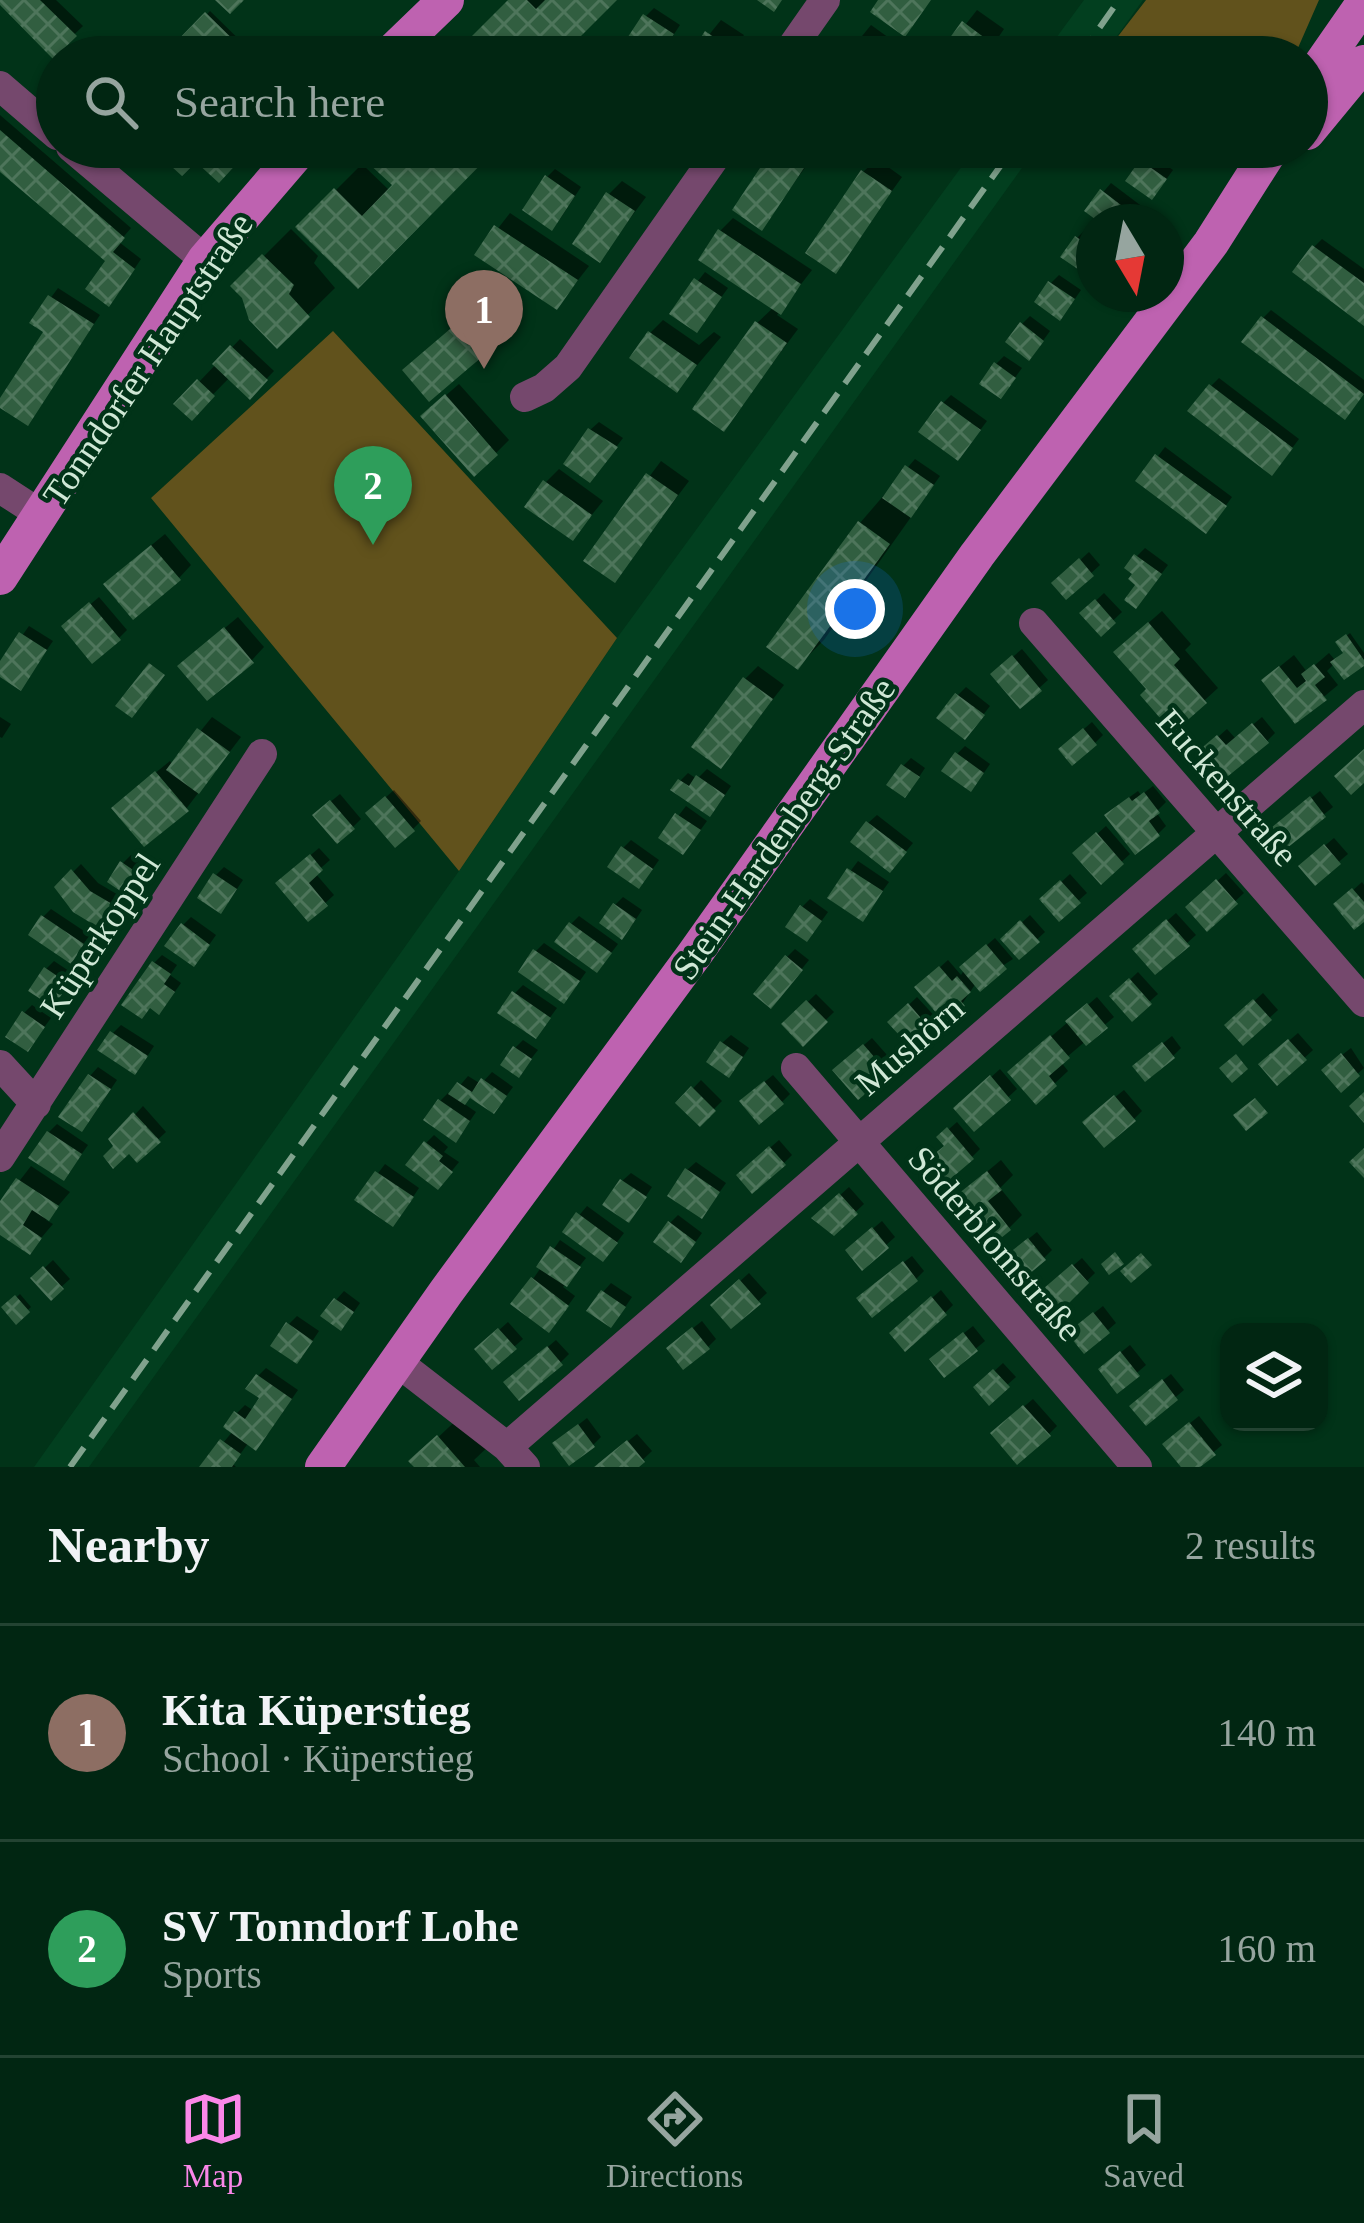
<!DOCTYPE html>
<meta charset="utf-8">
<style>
:root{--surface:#012612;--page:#0f3220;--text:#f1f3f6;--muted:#96a59f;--line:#234332;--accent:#fa87e8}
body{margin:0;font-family:Georgia,serif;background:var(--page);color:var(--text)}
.controls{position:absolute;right:36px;bottom:36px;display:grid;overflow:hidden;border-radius:24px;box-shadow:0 3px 9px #0004}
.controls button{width:108px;height:108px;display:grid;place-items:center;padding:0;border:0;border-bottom:3px solid var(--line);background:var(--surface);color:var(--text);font:60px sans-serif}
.compass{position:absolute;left:1076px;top:204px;width:108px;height:108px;border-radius:50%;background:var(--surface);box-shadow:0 3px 9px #0004;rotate:170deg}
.you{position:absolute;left:855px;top:609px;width:42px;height:42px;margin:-30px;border:9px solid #fff;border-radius:50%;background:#1a73e8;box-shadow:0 0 0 18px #1a73e833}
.badge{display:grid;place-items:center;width:78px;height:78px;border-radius:50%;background:var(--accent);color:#fff;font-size:39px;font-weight:700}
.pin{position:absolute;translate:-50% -99px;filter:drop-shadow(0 3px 6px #0008)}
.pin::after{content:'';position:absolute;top:63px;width:42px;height:36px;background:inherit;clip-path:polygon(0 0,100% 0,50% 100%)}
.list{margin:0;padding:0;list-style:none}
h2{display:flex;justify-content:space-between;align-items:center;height:156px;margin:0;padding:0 48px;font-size:51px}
h2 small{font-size:39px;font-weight:400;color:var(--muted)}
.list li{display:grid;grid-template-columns:78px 1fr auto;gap:36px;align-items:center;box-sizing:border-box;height:216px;padding:0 48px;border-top:3px solid var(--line)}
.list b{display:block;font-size:45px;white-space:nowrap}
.list p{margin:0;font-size:39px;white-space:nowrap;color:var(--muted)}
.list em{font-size:39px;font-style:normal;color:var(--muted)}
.icon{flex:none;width:66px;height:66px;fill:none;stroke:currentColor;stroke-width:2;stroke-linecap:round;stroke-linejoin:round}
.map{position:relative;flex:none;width:1364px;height:1467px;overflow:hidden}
.search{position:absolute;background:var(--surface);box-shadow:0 3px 9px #0004;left:36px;right:36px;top:36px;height:132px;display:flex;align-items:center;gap:30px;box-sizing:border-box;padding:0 42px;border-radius:66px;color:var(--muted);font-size:45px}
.sheet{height:588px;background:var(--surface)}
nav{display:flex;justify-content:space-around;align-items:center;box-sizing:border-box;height:168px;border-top:3px solid var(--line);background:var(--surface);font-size:33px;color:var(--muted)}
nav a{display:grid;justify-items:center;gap:6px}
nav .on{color:var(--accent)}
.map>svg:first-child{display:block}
.built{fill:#023f1f}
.grass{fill:#61521c}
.shadow{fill:#0007}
.building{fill:url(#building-cross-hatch)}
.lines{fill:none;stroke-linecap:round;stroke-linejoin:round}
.minor{stroke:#75486d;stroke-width:30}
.major{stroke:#be62b0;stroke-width:36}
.rail{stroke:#80a28d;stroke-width:6;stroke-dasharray:24 12;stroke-linecap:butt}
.labels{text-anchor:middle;stroke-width:9;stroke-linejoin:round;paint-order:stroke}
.street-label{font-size:36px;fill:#d0e8d6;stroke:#013318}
</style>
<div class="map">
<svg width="1364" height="1467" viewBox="0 0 1364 1467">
<defs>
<pattern id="building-cross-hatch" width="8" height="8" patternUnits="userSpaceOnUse" patternTransform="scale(3)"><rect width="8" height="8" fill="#315e40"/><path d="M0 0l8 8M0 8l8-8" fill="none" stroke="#4e755b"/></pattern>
</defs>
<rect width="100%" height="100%" fill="#013318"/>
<path class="built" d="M1084,0H1143L1102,57H1042Z
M976,147H1037L89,1467H34L459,871L617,638Z"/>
<path class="grass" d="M1146,0H1319L1294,57H1121L1109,48Z
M333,331L617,638L459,871L151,498Z"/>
<path class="shadow" d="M0,0H56L83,26L53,55Z
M512,0H613L556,57H469Z
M654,8L680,25L659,57H638L646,16Z
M977,10L1004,29L985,57H940Z
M210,11L257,57H190L177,45Z
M721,20L744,35L730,57H691Z
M871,25L903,48L898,53L904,57H845Z
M0,115L131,228L119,242L141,259L117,295L109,260L0,168Z
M384,147H494L358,284L299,227L362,164L390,191L396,185Z
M778,147H820L762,227Z
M1150,154L1173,170L1160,188L1142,162Z
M877,159L902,177L835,270L863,172Z
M555,169L581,187L560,219L547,177Z
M622,181L646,197L600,259L609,194Z
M1111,183L1144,208L1133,222H1103L1088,210Z
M510,213L589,266L557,307L478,254Z
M733,218L812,270L777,315L798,329L724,428L757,323L774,307L720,231Z
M291,229L318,256L314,263L335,288L277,345L234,286Z
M1085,230L1094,236V276L1077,238Z
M1322,239L1364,269V322L1314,247Z
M705,272L728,288L704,321L673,313Z
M1059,275L1081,290L1068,309L1051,283Z
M58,288L100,315L28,422L0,404L47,331L33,322Z
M480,306L503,334L495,342L414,362Z
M1271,310L1364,380V394L1353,408L1263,318Z
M1030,316L1050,331L1037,349L1022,324Z
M663,320L699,345L714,332L721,337L677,389L650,333Z
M240,339L274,371L250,396L230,377L191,417L178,404Z
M1004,356L1022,368L1008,387L996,364Z
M1219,378L1299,439L1280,464L1211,386Z
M459,384L509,440L496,453L437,403Z
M951,395L987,421L966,449L943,403Z
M599,422L623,438L598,471L590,430Z
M1165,447L1232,497L1214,522L1139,481Z
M915,459L940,476L824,640L798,666L770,646L860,523Z
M661,461L689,481L615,579L587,560Z
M559,469L603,501L573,538L546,482Z
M165,534L191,565L179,578L120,571Z
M1145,548L1168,565L1144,597L1137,556Z
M1089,552L1100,565L1066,596L1055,583Z
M1104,593L1122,612L1101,632L1083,613Z
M99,597L127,630L119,638L73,619Z
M1162,611L1191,644L1185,650L1218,688L1173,729L1130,639Z
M238,617L264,647L252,660L195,653Z
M29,626L53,641L21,687L0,674V667Z
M1350,633L1364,653V662L1335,663L1327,671L1338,685L1296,720L1278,668L1294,655L1307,672L1329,653L1335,660L1346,652L1339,642Z
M1022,649L1048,680L1020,705L1002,666Z
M758,666L784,685L744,736L745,679Z
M966,687L990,706L973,728L958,695Z
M0,717L11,724L2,738L0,737Z
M212,717L241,737L186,809L128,795L170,761L173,765Z
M1262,717L1275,733L1267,741L1202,751L1227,729L1236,739Z
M1092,722L1103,735L1095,743L1070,741Z
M965,746L990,764L979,780L957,754Z
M911,758L925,768L913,786L903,766Z
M707,769L731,786L718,805L680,781L688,773L697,779Z
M1153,786L1166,802L1156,812L1166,826L1158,834L1116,807L1138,791L1141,795Z
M394,790L421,821L413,829L377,805Z
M1320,791L1333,807L1283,848L1278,824Z
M340,794L361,819L353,827L324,807Z
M686,806L707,821L691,843L662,837Z
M877,815L913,843L898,861L868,823Z
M1106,826L1130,854L1101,881L1076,853Z
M1334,838L1348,854L1315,882L1310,858Z
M631,840L659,860L647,877L623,848Z
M319,848L330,860L315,873L334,895L309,918L287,875Z
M131,855L148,867L136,884L123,863Z
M858,861L889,882L863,918L831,897Z
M81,864L98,883L125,899L111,919L58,887Z
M224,867L243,880L228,902L216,875Z
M1226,873L1244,893L1207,927L1189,907Z
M1070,874L1087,893L1060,917L1043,899Z
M1362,882L1364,885V918L1337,905Z
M623,897L642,910L630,928L615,905Z
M810,899L828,912L815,930L802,907Z
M51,909L90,935L78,952L43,917Z
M1176,913L1196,935L1156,971L1144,941Z
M1030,915L1045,932L1019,956L1004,939Z
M579,916L618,944L605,961L571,924Z
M191,917L216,935L202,955L183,925Z
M995,938L1013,959L976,983L962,1004L927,979L948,960L961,975L971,959Z
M544,943L586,972L572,992L536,951Z
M795,949L809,960L779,997L787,957Z
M162,955L177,965L170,975L181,983L167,1003L154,963Z
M54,961L75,975L53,1004L46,969Z
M1138,972L1158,994L1132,1017L1113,996Z
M523,985L557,1008L543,1027L515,993Z
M1263,993L1278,1010L1243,1042L1228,1025Z
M816,994L834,1012L803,1042L785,1024Z
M917,997L939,1021L913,1046L891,1022Z
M1097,997L1114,1017L1061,1062L1068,1071L1036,1101L1024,1060Z
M32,1005L51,1018L28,1049L24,1013Z
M121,1025L154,1046L143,1063L113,1033Z
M1298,1033L1313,1050L1278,1082L1270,1057Z
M731,1035L749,1048L737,1066L722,1043Z
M1172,1036L1181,1048L1173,1056L1144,1059Z
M872,1038L895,1064L887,1072L844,1062Z
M523,1040L538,1050L519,1074L515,1048Z
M1351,1048L1364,1068L1341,1089L1333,1062Z
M98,1067L117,1080L90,1120V1076Z
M1000,1069L1017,1089L975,1128L957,1108Z
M492,1072L513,1087L502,1102L471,1095L463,1103L476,1112L463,1131L440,1101L448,1093L452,1095L468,1076L481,1084Z
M773,1075L790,1094L782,1102L751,1093Z
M701,1080L722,1101L700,1123L679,1103Z
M1124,1090L1142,1111L1134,1119L1094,1114Z
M143,1106L166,1132L137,1159L112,1139Z
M957,1122L980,1149L972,1157L947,1145L940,1137Z
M57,1124L88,1145L71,1169L49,1132Z
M434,1135L448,1147L444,1152L459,1162L446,1178L426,1143Z
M779,1140L792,1155L784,1163L748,1167Z
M1001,1160L1013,1175L1000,1188L1022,1215L1009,1228L970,1186Z
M696,1162L726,1183L709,1207L687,1170Z
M385,1164L419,1188L401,1215L358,1200Z
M31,1166L70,1192L46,1220L53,1224L30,1251L0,1231V1206Z
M631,1173L652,1187L636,1211L622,1181Z
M849,1187L864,1204L834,1232L816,1217Z
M587,1206L624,1233L611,1250L566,1231Z
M678,1215L702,1233L689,1251L670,1223Z
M882,1221L895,1237L862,1267L857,1242Z
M1037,1232L1052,1250L1044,1258L1016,1249Z
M560,1240L586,1258L563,1287L575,1296L557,1321L533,1279Z
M912,1256L924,1271L916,1279L868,1290Z
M1082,1258L1095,1273L1055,1312L1048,1287Z
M53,1260L70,1279L51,1296L34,1278Z
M749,1273L767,1293L732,1325L714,1305Z
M611,1283L632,1297L619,1316L603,1292Z
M941,1290L953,1305L945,1313L901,1325Z
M344,1291L360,1303L349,1319L336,1300Z
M20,1294L31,1307L17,1320L5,1307Z
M1103,1306L1116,1323L1085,1350L1079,1325Z
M297,1316L319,1331L305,1352L289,1324Z
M702,1321L716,1339L708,1347L678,1340Z
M508,1322L523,1339L492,1366L478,1349Z
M973,1326L985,1341L945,1374L941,1351Z
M556,1340L569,1354L561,1362L516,1374Z
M1130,1345L1146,1365L1118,1389L1110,1361Z
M1003,1363L1016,1377L989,1401L977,1387Z
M266,1368L298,1390L264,1439L249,1442L233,1464L236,1467H203L233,1431L237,1413L245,1405L254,1411L263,1398L258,1376Z
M1171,1374L1184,1390L1146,1422L1141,1398Z
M1033,1399L1057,1426L1049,1434L1002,1425Z
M466,1411L493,1442L474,1460L480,1467H418L413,1461Z
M1199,1416L1222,1445L1196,1467H1185L1174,1436Z
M587,1418L601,1437L593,1445L564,1436Z
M637,1434L652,1451L635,1467H596Z"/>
<path class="building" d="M0,0H40L77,36L53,59L0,5Z
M215,0H244L230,14Z
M508,0H527L536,9L545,0H617L560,57H481L466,42Z
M757,0H782L774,12Z
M878,0H931L905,37L870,12Z
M205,12L251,57H186L173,45Z
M643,14L674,34L659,57H632L620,49Z
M962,21L993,44L984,57H936Z
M705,31L733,50L729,57H688Z
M856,37L885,57H841Z
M0,130L125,238L113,252L135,269L109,307L85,289L105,261L0,172Z
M150,147H252L219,183L196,162L182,176Z
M380,147H412L421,156L430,147H498L358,289L295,227L334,188L362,216L392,185L366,161Z
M774,147H818L762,231L732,210Z
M1165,147H1191L1183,159Z
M1140,160L1167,179L1152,200L1125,181Z
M861,170L892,191L836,274L805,253Z
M545,175L575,196L552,231L522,210Z
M1100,189L1138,218L1134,222H1099L1084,211Z
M606,192L635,211L600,263L572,244Z
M494,225L578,280L557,310L474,255Z
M718,229L801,284L781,315L698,260Z
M1075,236L1094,249V280L1060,257Z
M1312,245L1364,283V326L1292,272Z
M262,254L294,285L289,294L310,317L277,349L249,320L242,298L230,286Z
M694,278L722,297L697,333L669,314Z
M1048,281L1075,299L1060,321L1034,302Z
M48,295L94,324L28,426L0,408V398L43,332L29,323Z
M470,312L497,344L429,402L402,370Z
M1261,316L1364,394L1345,420L1241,342Z
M755,321L787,343L724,432L692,409Z
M1020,322L1044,341L1029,361L1005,342Z
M648,331L697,365L677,393L629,358Z
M230,345L268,380L250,400L212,364Z
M994,362L1016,378L1001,399L979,384Z
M197,379L215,396L192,421L173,404Z
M1209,384L1293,448L1272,476L1187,411Z
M445,394L498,455L474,477L420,416Z
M941,401L981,430L958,461L918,432Z
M588,428L618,447L590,483L563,464Z
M1155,454L1227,506L1206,534L1135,481Z
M905,465L934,485L911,518L882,498Z
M646,473L678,495L615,583L583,561Z
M543,480L592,515L573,541L524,507Z
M858,521L890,544L798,670L766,647Z
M151,545L181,580L133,620L103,584Z
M1134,554L1162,574L1136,609L1124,600L1135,585L1128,579L1132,574L1124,568Z
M1079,558L1094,576L1066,600L1051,583Z
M1095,599L1116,623L1101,637L1079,613Z
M89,602L121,640L92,664L61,626Z
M1148,622L1180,659L1174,665L1207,703L1173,733L1140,695L1146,689L1113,652Z
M224,627L254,663L207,701L177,666Z
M19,632L47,650L21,691L0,677V661Z
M1346,634L1364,660V666L1344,680L1330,662L1343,653L1335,642Z
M1012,655L1042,691L1020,709L990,674Z
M149,663L165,675L132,718L115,706Z
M1314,664L1325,677L1315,685L1327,700L1295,724L1261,680L1279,666L1297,688L1306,681L1301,674Z
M743,677L773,699L721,769L691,747Z
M955,693L985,715L965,740L936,718Z
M1252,723L1269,743L1222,781L1198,751L1217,735L1226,745Z
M197,728L230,752L199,794L166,770Z
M1083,728L1097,745L1072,766L1058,749Z
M1364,749V783L1351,795L1334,776Z
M955,752L984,773L971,792L941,771Z
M901,764L920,777L905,798L886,785Z
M155,771L189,811L144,847L111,808Z
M696,775L725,795L710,817L670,790L678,779L689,786Z
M1144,792L1160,813L1149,821L1160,836L1135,855L1104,815L1129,797L1132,801Z
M385,796L415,831L395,848L365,813Z
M1310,796L1326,817L1282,852L1266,832Z
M330,800L355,829L337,844L312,815Z
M675,813L701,830L683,855L658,838Z
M866,821L907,852L890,873L850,842Z
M1096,832L1124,864L1101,885L1072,853Z
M1324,844L1341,864L1315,886L1298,866Z
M621,846L653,869L639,889L607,867Z
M310,854L323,870L309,883L328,906L308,922L275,883Z
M120,861L142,876L128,896L107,882Z
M847,868L883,891L863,922L827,898Z
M71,869L90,891L119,908L104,931L73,912L54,887Z
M213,873L237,889L221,914L197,898Z
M1216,879L1238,904L1207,932L1185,907Z
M1060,880L1081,903L1059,922L1039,899Z
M1352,888L1364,902V922L1354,930L1333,904Z
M613,903L636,919L622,940L599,923Z
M800,905L822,921L807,942L785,927Z
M41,915L84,944L71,964L28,935Z
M1166,919L1190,946L1155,975L1132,949Z
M1020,920L1040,942L1019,960L1000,939Z
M569,922L612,953L597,973L554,942Z
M181,923L210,945L194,967L164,946Z
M986,944L1007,969L980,992L959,967Z
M533,949L580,981L564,1004L518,972Z
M785,955L803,970L771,1009L753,994Z
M152,961L171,974L164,984L175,992L159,1015L150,1008L142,1019L121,1005Z
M939,966L952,981L957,976L971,992L961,1001L965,1006L945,1023L914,987Z
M44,967L69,984L53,1007L28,991Z
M1129,978L1152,1004L1132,1022L1109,996Z
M512,991L551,1018L536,1039L497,1013Z
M1253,999L1272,1020L1243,1046L1224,1025Z
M806,1000L828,1022L803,1047L781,1024Z
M908,1003L933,1032L913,1050L887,1022Z
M1087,1003L1108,1028L1086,1046L1065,1021Z
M22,1011L45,1027L28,1052L5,1037Z
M110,1031L148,1056L135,1075L97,1050Z
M1050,1035L1070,1058L1049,1076L1057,1086L1036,1105L1007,1072Z
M1288,1039L1307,1060L1277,1086L1258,1064Z
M720,1041L743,1057L729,1078L706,1062Z
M1162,1042L1175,1058L1145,1082L1132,1066Z
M863,1044L889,1074L858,1100L832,1070Z
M513,1046L532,1059L519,1078L500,1065Z
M1341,1053L1360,1076L1341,1093L1321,1070Z
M1236,1054L1248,1069L1232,1083L1219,1068Z
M88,1074L111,1089L82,1132L58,1117Z
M990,1075L1011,1100L974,1132L953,1108Z
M481,1078L507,1096L494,1114L470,1098L465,1105L448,1094L457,1082L472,1092Z
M764,1081L784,1104L759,1125L739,1101Z
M691,1086L716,1111L700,1127L675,1103Z
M1364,1092V1123L1349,1106Z
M1114,1095L1136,1121L1104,1148L1082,1122Z
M1255,1098L1268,1113L1246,1131L1233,1115Z
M438,1099L470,1121L456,1143L423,1120Z
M133,1112L161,1142L137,1163L129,1154L113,1169L103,1156L113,1146L108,1139Z
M947,1127L974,1159L941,1187L922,1164L944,1146L936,1137Z
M47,1131L82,1154L64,1181L28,1158Z
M424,1141L443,1156L439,1161L453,1172L438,1190L405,1165Z
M769,1146L786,1165L752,1194L736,1175Z
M1364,1148V1178L1349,1162Z
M685,1168L720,1192L702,1219L667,1196Z
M375,1171L414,1197L393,1227L354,1200Z
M987,1171L1002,1190L988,1201L1011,1230L991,1246L953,1198Z
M16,1178L59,1206L49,1221L32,1210L23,1225L42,1238L30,1255L0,1235V1201Z
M620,1179L647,1197L629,1223L602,1205Z
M839,1193L858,1214L834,1236L811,1218Z
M576,1212L618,1243L603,1262L562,1232Z
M668,1221L696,1242L681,1263L653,1242Z
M872,1227L889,1248L862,1271L845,1250Z
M1028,1238L1046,1260L1022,1280L1004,1257Z
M550,1246L581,1267L567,1287L536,1267Z
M1115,1252L1124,1264L1109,1275L1101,1264Z
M1141,1253L1152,1265L1131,1283L1120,1271Z
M903,1261L918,1281L872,1318L856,1298Z
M1072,1264L1089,1283L1055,1317L1036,1295Z
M43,1266L64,1289L51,1301L30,1278Z
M531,1277L569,1306L549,1333L510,1304Z
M739,1279L761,1304L731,1329L710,1305Z
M601,1290L626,1307L611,1328L586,1311Z
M15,1295L30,1312L16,1325L1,1307Z
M931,1296L947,1315L905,1352L889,1333Z
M334,1298L354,1312L341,1331L320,1316Z
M1093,1312L1110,1333L1084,1354L1067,1333Z
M286,1322L313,1341L297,1364L270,1346Z
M692,1327L710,1349L683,1370L666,1348Z
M498,1328L517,1349L492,1370L474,1349Z
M963,1332L978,1351L944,1378L929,1359Z
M547,1346L563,1365L519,1401L503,1382Z
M1120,1351L1140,1376L1117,1394L1098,1369Z
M993,1369L1010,1387L989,1406L973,1387Z
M256,1374L292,1399L256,1451L223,1427L234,1411L245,1419L259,1398L245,1389Z
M1162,1379L1178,1400L1146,1426L1129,1406Z
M1023,1405L1051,1436L1017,1465L990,1433Z
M1189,1422L1216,1455L1200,1467H1181L1162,1444Z
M578,1424L595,1447L569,1466L552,1443Z
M437,1435L465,1467H414L408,1461Z
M220,1439L241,1454L232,1467H199Z
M627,1440L645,1462L639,1467H594Z"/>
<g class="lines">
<path class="minor" d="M785,57L825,0
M0,86L57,135
M71,147L205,260
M525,397L544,388L568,367L722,147
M0,488L40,514
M1034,623L1364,1002
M0,1065L36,1104
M796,1068L1137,1467
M0,1157L262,754
M396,1361L507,1447L525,1467
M507,1447L1364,705"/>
<path class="major" d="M387,57L446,0
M1307,85L1364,3
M1307,132L1364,63
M0,577L205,260L302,147
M323,1467L446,1292L694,955L977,555L1211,243L1272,147"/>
<path class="rail" d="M1079,57L1119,0
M70,1467L1014,147"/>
</g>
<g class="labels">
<g class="street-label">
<text transform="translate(147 359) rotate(-56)" y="13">Tonndorfer Hauptstraße</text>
<text transform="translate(1228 787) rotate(49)" y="13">Euckenstraße</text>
<text transform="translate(783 828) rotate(-55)" y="13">Stein-Hardenberg-Straße</text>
<text transform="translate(99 935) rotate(-57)" y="13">Küperkoppel</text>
<text transform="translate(909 1045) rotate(-41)" y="13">Mushörn</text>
<text transform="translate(996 1243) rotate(49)" y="13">Söderblomstraße</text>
</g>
</g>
</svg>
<div class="controls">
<button><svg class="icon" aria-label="layers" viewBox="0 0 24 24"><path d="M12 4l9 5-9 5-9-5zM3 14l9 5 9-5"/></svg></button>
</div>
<svg class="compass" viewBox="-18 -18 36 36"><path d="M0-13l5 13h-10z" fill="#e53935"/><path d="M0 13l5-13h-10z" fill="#96a59f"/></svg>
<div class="you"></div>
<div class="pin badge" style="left:484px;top:369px;background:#8d6e63">1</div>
<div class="pin badge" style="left:373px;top:545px;background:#2e9e5b">2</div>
<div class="search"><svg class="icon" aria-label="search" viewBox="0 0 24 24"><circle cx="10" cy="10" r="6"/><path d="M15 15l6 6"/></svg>Search here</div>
</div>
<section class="sheet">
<h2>Nearby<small>2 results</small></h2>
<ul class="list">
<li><span class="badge" style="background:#8d6e63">1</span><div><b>Kita Küperstieg</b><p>School · Küperstieg</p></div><em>140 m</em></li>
<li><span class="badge" style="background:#2e9e5b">2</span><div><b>SV Tonndorf Lohe</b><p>Sports</p></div><em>160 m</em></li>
</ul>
</section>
<nav>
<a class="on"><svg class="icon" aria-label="map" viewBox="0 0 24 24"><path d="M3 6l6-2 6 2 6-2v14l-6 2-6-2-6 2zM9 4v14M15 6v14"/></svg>Map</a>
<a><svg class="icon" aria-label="directions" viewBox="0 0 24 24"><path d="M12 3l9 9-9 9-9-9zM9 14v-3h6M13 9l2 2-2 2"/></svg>Directions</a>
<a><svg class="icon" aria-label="saved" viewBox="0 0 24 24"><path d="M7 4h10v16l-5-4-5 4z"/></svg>Saved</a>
</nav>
